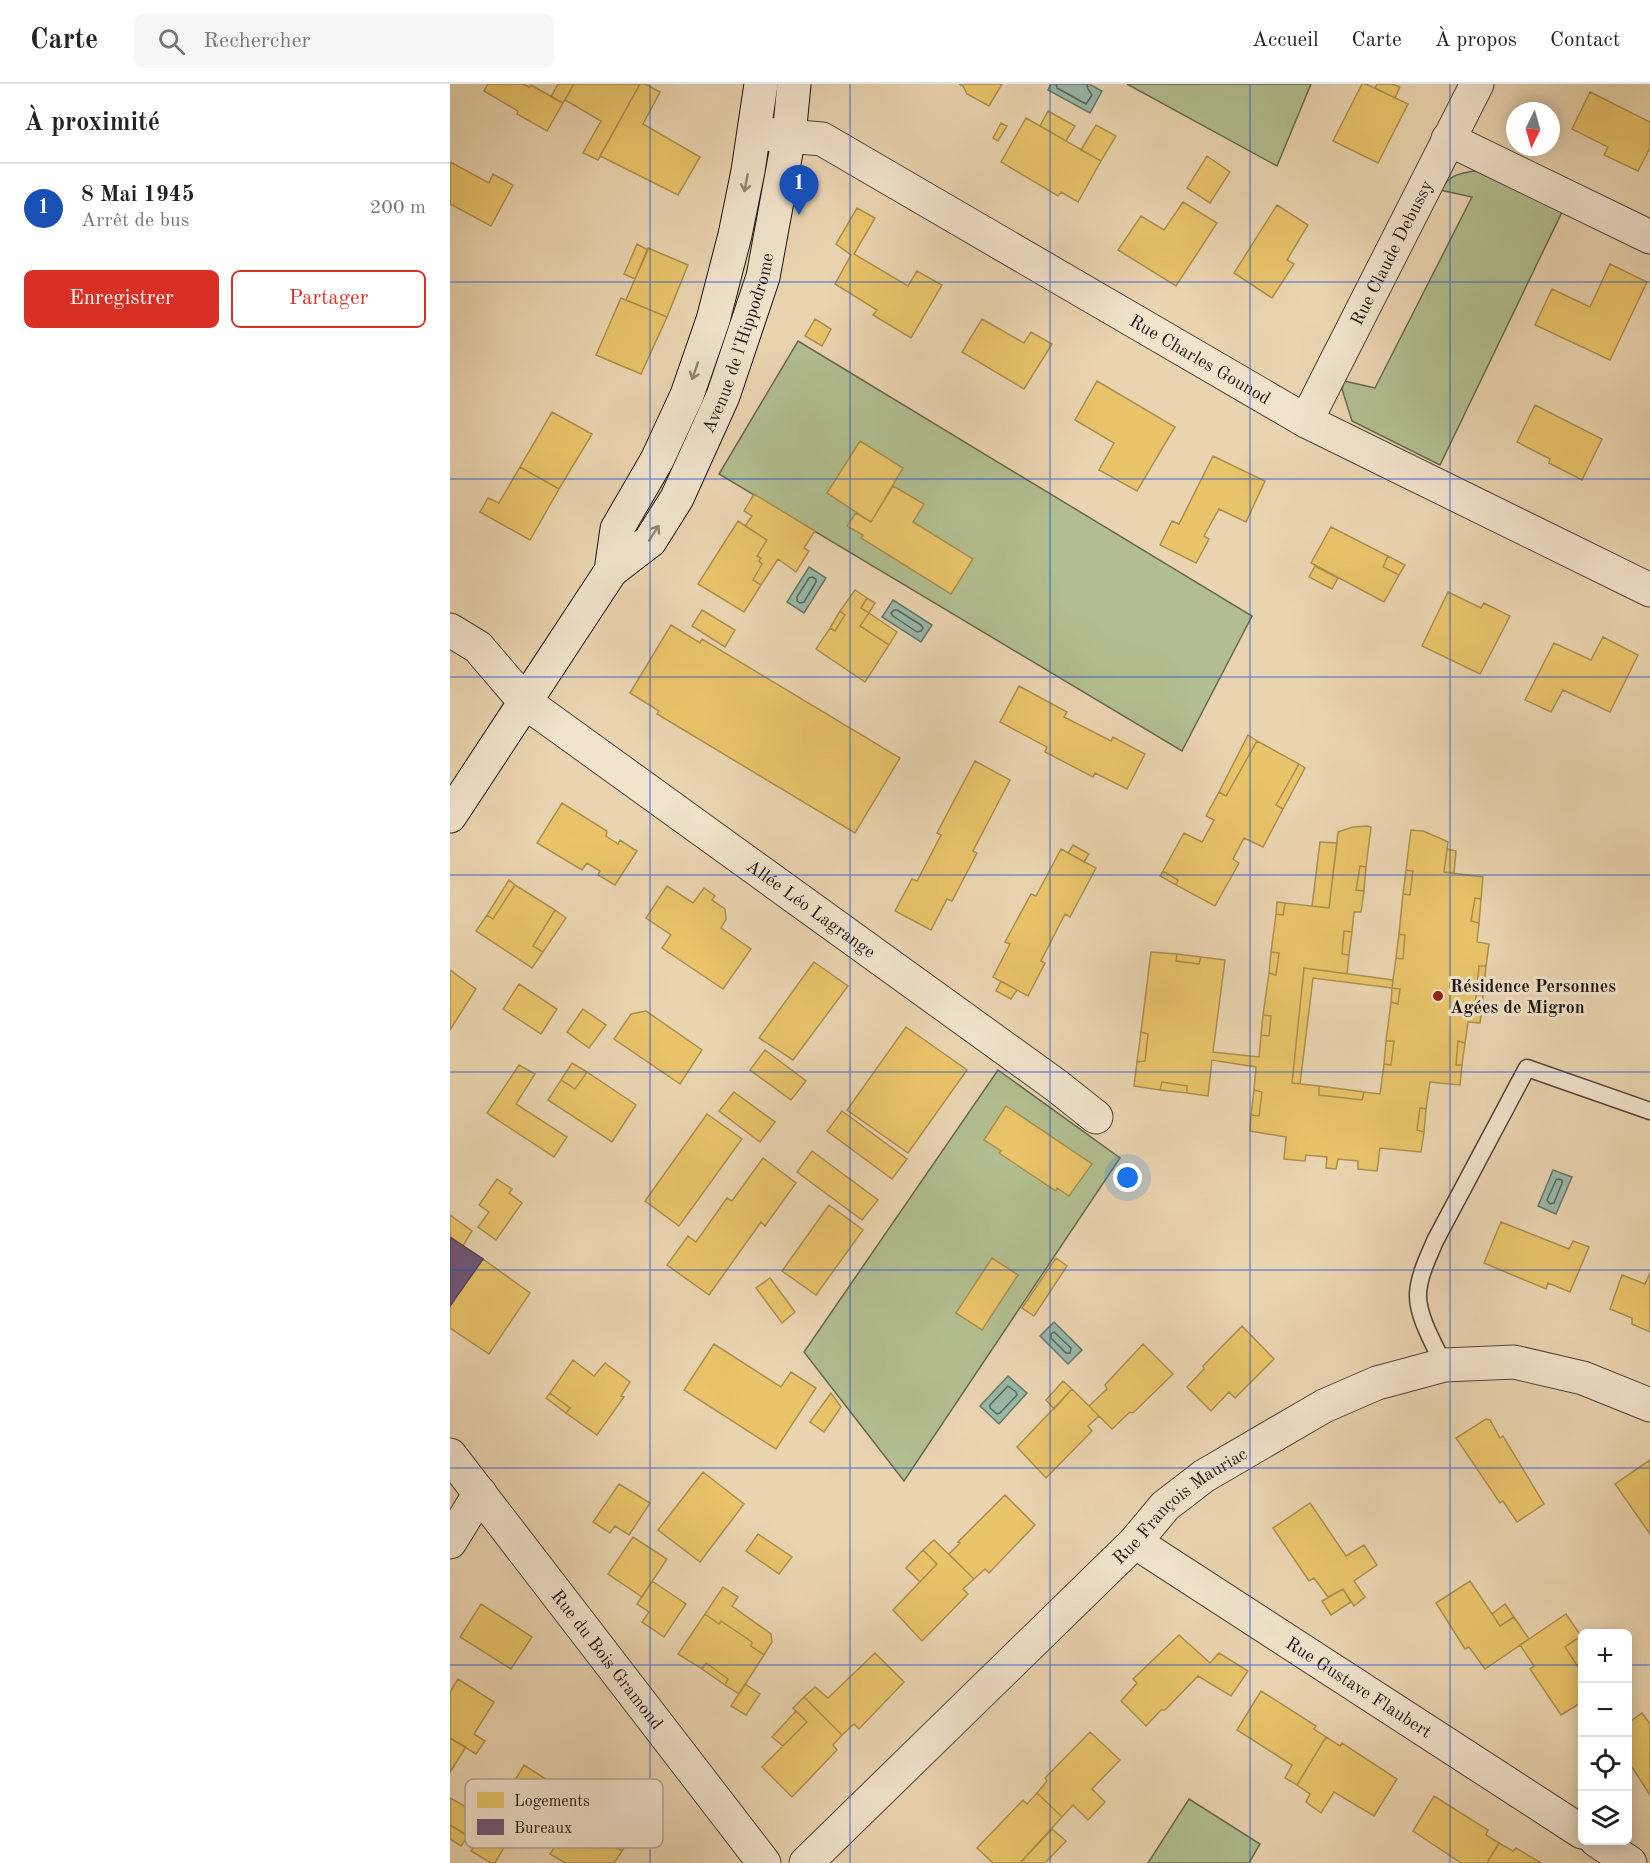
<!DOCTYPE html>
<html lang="fr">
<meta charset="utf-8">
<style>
:root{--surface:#fff;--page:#f6f6f6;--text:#222;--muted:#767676;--line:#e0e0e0;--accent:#d93025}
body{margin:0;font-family:"Old Standard TT",serif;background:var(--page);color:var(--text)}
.controls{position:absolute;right:18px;bottom:18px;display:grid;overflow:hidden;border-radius:9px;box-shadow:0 3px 15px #0003}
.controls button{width:54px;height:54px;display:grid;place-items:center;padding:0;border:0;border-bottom:2px solid var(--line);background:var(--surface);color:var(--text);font:30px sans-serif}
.compass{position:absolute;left:1056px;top:18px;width:54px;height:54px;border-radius:50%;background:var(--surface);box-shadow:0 3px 15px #0003;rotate:185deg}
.you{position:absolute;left:678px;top:1094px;width:21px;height:21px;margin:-15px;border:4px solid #fff;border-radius:50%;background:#1a73e8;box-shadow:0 0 0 9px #1a73e833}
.badge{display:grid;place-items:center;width:39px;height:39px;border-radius:50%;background:var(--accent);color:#fff;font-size:20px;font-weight:700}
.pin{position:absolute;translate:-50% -50px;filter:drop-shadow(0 2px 3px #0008)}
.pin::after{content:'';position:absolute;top:32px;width:21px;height:18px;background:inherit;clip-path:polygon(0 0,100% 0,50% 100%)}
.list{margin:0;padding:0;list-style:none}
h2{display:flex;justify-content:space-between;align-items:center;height:78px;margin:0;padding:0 24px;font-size:26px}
h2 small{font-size:20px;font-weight:400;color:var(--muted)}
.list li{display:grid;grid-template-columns:39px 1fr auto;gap:18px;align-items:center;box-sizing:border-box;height:90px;padding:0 24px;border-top:2px solid var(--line)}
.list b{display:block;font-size:22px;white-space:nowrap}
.list p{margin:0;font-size:20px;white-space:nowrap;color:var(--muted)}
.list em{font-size:20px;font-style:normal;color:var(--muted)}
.actions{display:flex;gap:12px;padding:18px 24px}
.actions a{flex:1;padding:14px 0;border:2px solid var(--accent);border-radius:9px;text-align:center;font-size:21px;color:var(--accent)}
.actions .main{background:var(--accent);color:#fff}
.icon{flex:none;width:33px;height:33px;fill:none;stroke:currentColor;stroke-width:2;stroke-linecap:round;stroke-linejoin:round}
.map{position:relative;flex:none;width:1200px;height:1779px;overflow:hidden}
header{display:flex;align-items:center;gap:36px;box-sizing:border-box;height:84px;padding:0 30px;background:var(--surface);border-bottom:2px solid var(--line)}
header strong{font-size:28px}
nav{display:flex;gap:33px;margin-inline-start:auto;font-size:21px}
.search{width:420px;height:54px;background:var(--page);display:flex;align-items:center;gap:15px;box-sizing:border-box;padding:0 21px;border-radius:9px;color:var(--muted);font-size:22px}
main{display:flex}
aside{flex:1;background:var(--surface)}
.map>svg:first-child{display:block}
.green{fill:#b2be8f;stroke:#68684e;stroke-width:1.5}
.water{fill:#98b8a8;stroke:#67766a;stroke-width:1.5}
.homes{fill:#e9c46a;stroke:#ac8f4e;stroke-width:1.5}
.offices{fill:#6d597a;stroke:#55445a;stroke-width:1.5}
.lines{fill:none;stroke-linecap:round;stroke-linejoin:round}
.shore{stroke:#5b665b;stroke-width:1.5}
.lane-casing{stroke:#514336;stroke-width:19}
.street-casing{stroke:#514336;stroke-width:35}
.secondary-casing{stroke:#1e130e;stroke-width:35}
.lane{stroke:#f1e3cc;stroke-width:16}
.street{stroke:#f1e3cc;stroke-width:33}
.secondary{stroke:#f1e3cc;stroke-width:33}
.oneway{stroke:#928576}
.grid{fill:none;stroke:#1d4ed8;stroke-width:1.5;stroke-opacity:0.55}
.poi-dot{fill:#8f2418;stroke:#f1e3cc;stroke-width:2}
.labels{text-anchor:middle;stroke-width:6;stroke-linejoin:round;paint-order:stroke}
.street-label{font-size:18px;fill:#1e130e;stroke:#f1e3cc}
.poi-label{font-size:18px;font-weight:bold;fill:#1e130e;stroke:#f1e3cc;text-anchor:start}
.key{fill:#f1e3cc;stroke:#b2a593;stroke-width:1.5}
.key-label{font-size:16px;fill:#1e130e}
</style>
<header>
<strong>Carte</strong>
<div class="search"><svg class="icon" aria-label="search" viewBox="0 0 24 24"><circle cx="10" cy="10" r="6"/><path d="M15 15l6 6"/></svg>Rechercher</div>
<nav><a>Accueil</a><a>Carte</a><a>À propos</a><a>Contact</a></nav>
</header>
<main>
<aside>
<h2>À proximité<small></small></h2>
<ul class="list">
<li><span class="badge" style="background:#1a4fb4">1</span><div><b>8 Mai 1945</b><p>Arrêt de bus</p></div><em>200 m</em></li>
</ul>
<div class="actions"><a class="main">Enregistrer</a><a>Partager</a></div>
</aside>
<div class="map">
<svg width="1200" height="1779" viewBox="0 0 1200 1779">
<rect width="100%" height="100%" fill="#ead4b0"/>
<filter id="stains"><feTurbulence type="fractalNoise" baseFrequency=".00333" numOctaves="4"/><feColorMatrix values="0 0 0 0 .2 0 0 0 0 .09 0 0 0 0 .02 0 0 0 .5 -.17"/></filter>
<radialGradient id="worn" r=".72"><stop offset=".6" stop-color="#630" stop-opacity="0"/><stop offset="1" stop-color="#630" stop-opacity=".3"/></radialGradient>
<path class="green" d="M677,0H861L827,82Z
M1032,86L1113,126L990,381L902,337L892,305L894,297L925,304L1022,113L990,106C1002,88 1013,89 1032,86Z
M348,257L802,532L732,667L269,390Z
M548,986L670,1074L454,1397L354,1268Z
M739,1715L810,1760L799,1779H698Z"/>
<path class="water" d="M601,0H639L652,7L640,29L598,6Z
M359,483L376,494L354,529L337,518Z
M443,516L482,541L471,558L432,533Z
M1103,1086L1122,1093L1106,1130L1088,1122Z
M604,1238L632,1266L618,1280L590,1252Z
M558,1292L577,1309L549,1340L530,1322Z"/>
<path class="homes" d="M38,0H73L79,3L81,1L113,19L97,47L67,30L68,27L34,7Z
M108,0H124L113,19L101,13Z
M124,0H190L148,76L133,69L151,37L115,16Z
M190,0H195L210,8L193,40L250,73L228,111L150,72Z
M509,0H552L539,22L517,10L513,2Z
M912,0H916L958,20L928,79L883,57Z
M927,0H942L950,3L945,14L925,4Z
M1140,8L1200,38V64L1188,87L1154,71L1158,63L1122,45Z
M598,27L625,42L616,57L590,42Z
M576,34L651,77L628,118L611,108L608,112L551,78Z
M551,39L557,42L548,57L543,54Z
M646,41L666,52L651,77L631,66Z
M757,72L780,88L760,119L737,104Z
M0,78L39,99L43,90L63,101L41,142L0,120Z
M733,118L767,139L726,202L668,166L691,132L714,146Z
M827,121L858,141L837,176L844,180L822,214L784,189Z
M407,124L425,134L404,170L458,202L467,187L492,201L461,254L423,231L427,226L385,200L401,171L386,160Z
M187,160L198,166L185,195L174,190Z
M198,164L238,181L217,233L176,216Z
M1160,180L1197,198L1160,276L1085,241L1102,205L1140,223Z
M171,214L217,233L191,290L146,271Z
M365,235L381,245L372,262L355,252Z
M532,235L574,259L581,248L602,260L574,305L512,268Z
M647,297L725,343L687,407L649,386L664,359L625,336Z
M1085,321L1152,355L1132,396L1099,379L1100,375L1067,358Z
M102,328L142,350L109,405L70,383Z
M410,357L453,384L421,438L377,409Z
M763,372L815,397L796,438L769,425L754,452L759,455L746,479L710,461L722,437L729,440Z
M70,383L109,405L80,456L30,428L38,414L49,419Z
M443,402L474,420L463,438L523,475L501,510L411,454L413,451L397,442L406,429L421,438Z
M304,410L365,447L354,464L359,467L346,488L328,475L311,501L303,496L312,480L309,477L311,474L307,472L317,456L295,442L302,432L294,427Z
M288,437L317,456L307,472L311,474L309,477L312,480L303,496L311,501L294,528L248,500Z
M881,443L938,472L933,483L949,491L934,518L861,479Z
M938,472L955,481L949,491L933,483Z
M865,482L888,494L882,505L859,493Z
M405,506L417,514L411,524L419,529L410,542L439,561L415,598L366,565L380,544L385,547L395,531L390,527Z
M998,508L1031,524L1034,519L1060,532L1030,590L972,562Z
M417,514L425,519L419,529L411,524Z
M252,526L285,546L275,563L242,542Z
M390,527L395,531L385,547L380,544Z
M419,529L447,548L439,561L410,542Z
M221,541L250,559L252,555L450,674L405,749L207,630L209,627L180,609Z
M1153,553L1188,571L1160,628L1113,606L1101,628L1075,616L1104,559L1141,576Z
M569,602L617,628L614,633L661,657L663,653L695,670L677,705L645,689L643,693L595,668L597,663L550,638Z
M798,651L807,657L776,712L769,708Z
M807,657L849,680L826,721L833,725L813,763L794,754L783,775L789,779L765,822L726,801L728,796L713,787L734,749L752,758L764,736L756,732L769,708L776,712Z
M525,677L560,696L523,767L527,769L502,817L497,815L481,846L445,827L462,795L467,797L491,751L487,749Z
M849,680L855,684L833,725L826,721Z
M112,719L157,747L156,752L168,760L170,756L187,767L165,801L148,791L150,787L137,779L132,786L87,759Z
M917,742L921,743L916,783L910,782L906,806L914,807L911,828H904L902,848L894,847L892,870L899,871L897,890L854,884L842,999L869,1002V1011L912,1016L914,1008L930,1010L934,980L941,981L944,957H936L941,918L948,920L950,905L942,904L943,896L946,874L953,875L955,851L949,850L953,810L960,811L963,787L956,786L961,746L973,747L994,756L998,758L994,788L1033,793L1031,815L1025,814L1021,837L1029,839L1027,858L1039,860L1036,882H1029L1025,922H1032L1030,939L1018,938L1015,959L1008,957L1006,981H1012L1010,1001L980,998L976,1025L970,1024L967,1046L974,1048L971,1068L930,1064L927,1087L908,1085V1077L888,1075L886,1085L876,1084L877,1073L856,1071L855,1077L834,1075L836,1053L800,1047L801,1031L809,1032L812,1008L804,1006L806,983L762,976L758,1012L737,1009V1002L712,998L710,1006L684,1002L687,978L695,977L698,950L691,948L701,868L727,870L726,877L749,880L751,873L775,876L763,968L809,973L811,951L819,952L821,932L813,931L819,889L826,891L829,869L821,868L826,830L833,831L835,819L879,824L888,748L903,743Z
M870,758L887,759L879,824L862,822Z
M623,761L639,770L634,778L618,769Z
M611,765L646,784L620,833L615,830L591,877L595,879L578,912L543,893L560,860L555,858L581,810L586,812Z
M997,765L1006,767L1004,789L994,788Z
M910,782L916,783L914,807L906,806Z
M956,786L963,787L960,811L953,810Z
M713,787L728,796L726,801L710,792Z
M59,796L65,801L43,835L37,831Z
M65,801L105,826L83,862L93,868L82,884L26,847L37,831L43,835Z
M217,802L243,819L254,804L265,812L262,816L275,825L276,835L271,844L301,865L273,905L212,864L221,851L196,834Z
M1025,814L1031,815L1029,839L1021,837Z
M827,818L835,819L833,831L826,830Z
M105,826L116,834L93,868L83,862Z
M894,847L902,848L899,871L892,870Z
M949,850L955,851L953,875L946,874Z
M821,868L829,869L826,891L819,889Z
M727,870L751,873L749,880L726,877Z
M364,878L398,902L343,976L309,954Z
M1029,882H1036L1032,922H1025Z
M854,884L943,896L942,904L863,894L850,1000L842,999Z
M0,886L26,905L0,946Z
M551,897L567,906L561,915L546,907Z
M69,900L107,925L91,950L53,925Z
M942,904L950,905L948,920L941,918Z
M133,925L156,941L139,964L117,948Z
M196,927L252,966L230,1000L164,955L181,930Z
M813,931L821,932L819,952L811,951Z
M456,943L517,986L458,1069L397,1026Z
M691,948L698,950L695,977L687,978Z
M936,957H944L941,981L934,980Z
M1008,957L1015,959L1012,981H1006Z
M315,966L356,997L341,1016L300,986Z
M122,979L137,988L125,1005L111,996Z
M69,981L85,990L66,1020L117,1053L104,1073L37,1029Z
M137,988L186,1021L162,1058L98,1016L111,996L125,1005Z
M712,998L737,1002V1009L710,1006Z
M869,1002L914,1008L912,1016L869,1011Z
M804,1006L812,1008L809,1032L801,1031Z
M284,1008L325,1038L310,1058L269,1027Z
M556,1022L642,1080L619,1112L607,1104L606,1107L549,1069L551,1067L534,1056Z
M970,1024L976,1025L974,1048L967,1046Z
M392,1027L457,1075L442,1095L377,1047Z
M257,1030L292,1055L229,1142L195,1117Z
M362,1067L428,1116L412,1136L347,1088Z
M313,1074L346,1099L315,1142L311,1138L259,1211L217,1181L238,1152L246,1158L277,1114L282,1117Z
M47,1095L62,1105L59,1109L72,1119L46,1156L28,1143L39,1128L29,1121Z
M379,1121L413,1146L366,1211L332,1187Z
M0,1131L22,1147L13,1162L0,1153Z
M1051,1138L1119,1165L1123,1157L1139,1163L1120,1208L1098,1199L1096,1205L1034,1179Z
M542,1174L568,1191L532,1246L506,1229Z
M606,1174L617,1182L584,1232L572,1224Z
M33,1175L80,1209L39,1270L0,1244V1222Z
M1200,1189V1248L1182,1240V1234L1160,1225L1172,1191L1195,1200Z
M320,1194L345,1228L332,1239L306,1204Z
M792,1242L824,1275L785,1314L779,1308L761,1327L737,1303L754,1285L753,1282Z
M264,1260L331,1303L341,1288L366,1304L326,1365L234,1306Z
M693,1260L723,1290L683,1329L680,1328L662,1345L639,1322L657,1305L655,1301Z
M123,1276L144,1292L155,1279L180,1298L171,1312L174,1313L147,1351L116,1329L120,1324L100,1309Z
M613,1297L622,1305L604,1325L596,1316Z
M622,1305L649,1332L638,1342L642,1347L596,1394L567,1363Z
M100,1309L120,1324L116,1329L96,1314Z
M381,1309L391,1323L374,1348L360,1338Z
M1036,1335L1040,1336L1050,1354L1053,1352L1094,1420L1067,1438L1053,1417L1050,1419L1006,1354Z
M1200,1376V1450L1165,1400Z
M253,1388L294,1420L250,1478L208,1446Z
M169,1400L200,1419L179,1451L165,1442L160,1449L143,1438Z
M555,1411L585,1441L539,1489L535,1485L524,1495L499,1470L510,1459L508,1458Z
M860,1419L896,1472L914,1461L927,1481L904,1497L915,1513L904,1522L893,1505L878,1513L864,1494L859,1497L823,1444Z
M308,1450L342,1473L329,1490L296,1467Z
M183,1453L217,1475L192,1513L158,1490Z
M484,1456L524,1495L513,1505L518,1510L472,1557L443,1526L487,1480L473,1466Z
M473,1466L487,1480L470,1498L456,1484Z
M202,1497L236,1520L214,1553L192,1538L199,1528L187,1520Z
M1020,1497L1050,1542L1064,1533L1079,1555L1035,1585L1019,1563L1015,1565L986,1519Z
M273,1503L288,1513L282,1522L321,1550L322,1558L314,1571L301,1562L302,1558L271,1537L269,1540L255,1530Z
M893,1505L901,1518L881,1531L872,1517Z
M31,1520L82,1553L61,1585L10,1553Z
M1055,1520L1064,1533L1050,1542L1042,1530Z
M255,1530L269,1540L271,1537L302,1558L301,1562L314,1571L289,1610L275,1601L278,1595L256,1579L252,1585L228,1570Z
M1116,1530L1131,1552L1115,1563L1132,1589V1618L1111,1631L1080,1585L1084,1582L1070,1561Z
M729,1551L760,1579L769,1569L798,1587L781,1612L748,1592L715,1626H711L696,1642L671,1617L687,1599L683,1595Z
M1132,1551V1589L1115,1563Z
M425,1569L454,1598L409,1645L404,1640L392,1651L354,1613L365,1603L378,1614Z
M256,1579L278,1595L275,1601L252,1585Z
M8,1595L44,1618L24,1650L35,1657L26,1670L0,1654V1608Z
M295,1600L310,1610L296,1631L281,1622Z
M811,1607L866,1642L864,1645L876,1653L847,1701L835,1694L842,1681L787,1646Z
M354,1613L392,1651L383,1661L387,1666L342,1713L312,1683L357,1638L343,1624Z
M346,1627L357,1638L333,1662L322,1653Z
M1192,1629L1200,1640V1711L1178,1677V1639Z
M640,1648L670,1676L642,1705L655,1718L638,1736L623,1721L612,1733L587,1709L597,1697L595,1694Z
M876,1653L890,1662L892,1659L947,1695L924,1732L884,1708L871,1729L856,1718L860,1710L847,1701Z
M0,1654L16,1663L0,1688Z
M74,1681L102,1699L90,1715L64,1698Z
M158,1708L196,1732L172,1767L134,1743Z
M587,1709L612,1733L570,1779H543L527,1764L573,1716L577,1720Z
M984,1712L1038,1746L1036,1751L1049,1759L1037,1779H1011L963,1747Z
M0,1714L40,1737L27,1757L0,1741Z
M40,1737L62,1751L53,1765L31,1752Z
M0,1741L18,1752L11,1762L0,1755Z
M134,1743L172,1767L164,1779H115L100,1770L114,1748L126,1755Z
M602,1745L616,1757L595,1779H570Z
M31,1752L53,1765L45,1779H41L21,1767Z
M1049,1759L1063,1767L1066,1764L1091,1779H1037Z"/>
<path class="offices" d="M0,1153L33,1175L0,1222Z"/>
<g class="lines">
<path class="shore" d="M606,0L607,4L636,20L642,11L638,5L637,0
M362,493L366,495V498L354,518L350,519L347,517V513L359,494Z
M444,526H447L471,541L473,544L471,547L467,548L443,532L441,529Z
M1108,1095L1112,1096V1099L1104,1119L1100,1120L1097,1116L1106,1096Z
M604,1248L621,1264L620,1269H616L601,1254V1250Z
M558,1302L566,1308L567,1311L550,1329L547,1330L540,1324V1321Z"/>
<defs>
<path id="lane" d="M994,1281C985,1262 967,1232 968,1210C969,1191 978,1174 985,1157L1077,984L1200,1027"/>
<g id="street">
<path id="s1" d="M304,49L372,55L856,337L1200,506"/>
<path d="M998,55L1200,153"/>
<path id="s2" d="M856,337L1027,0"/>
<path id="s3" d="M0,546L28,563L75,618L607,1002L646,1033"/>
<path id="s4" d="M0,1371L314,1779"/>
<path d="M0,1458L30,1409"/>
<path id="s5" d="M685,1458L1132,1748"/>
<path d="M1146,1756L1180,1779"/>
<path id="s6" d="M356,1779L685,1458L715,1422L754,1392L874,1322L927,1299L994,1281L1064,1278L1133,1294L1200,1321"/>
</g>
<g id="secondary">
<path id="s7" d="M161,487L200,457L227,414L273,312L313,193L339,52L344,0"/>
<path d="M0,732L161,487L167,445L207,376L237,311L263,236L285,151L298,87L311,0"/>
</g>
</defs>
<use href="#lane" class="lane-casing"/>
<use href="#street" class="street-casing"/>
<use href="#secondary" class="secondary-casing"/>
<use href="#lane" class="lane"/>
<use href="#street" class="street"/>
<use href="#secondary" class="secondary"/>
</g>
<defs><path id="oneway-shaft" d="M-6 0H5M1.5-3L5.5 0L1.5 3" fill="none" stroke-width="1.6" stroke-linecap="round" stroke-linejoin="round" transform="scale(1.5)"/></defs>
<g class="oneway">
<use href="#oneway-shaft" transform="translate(296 99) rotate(101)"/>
<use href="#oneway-shaft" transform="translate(245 287) rotate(109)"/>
<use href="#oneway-shaft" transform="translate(204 449) rotate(-57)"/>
</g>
<path class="grid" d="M200,0V1779M400,0V1779M600,0V1779M800,0V1779M1000,0V1779M0,198H1200M0,395H1200M0,593H1200M0,791H1200M0,988H1200M0,1186H1200M0,1384H1200M0,1581H1132M1178,1581H1200"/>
<circle class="poi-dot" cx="988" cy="912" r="6"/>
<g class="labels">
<g class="street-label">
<text dy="6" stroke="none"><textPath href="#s2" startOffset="189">Rue Claude Debussy</textPath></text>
<text dy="6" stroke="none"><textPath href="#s7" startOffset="267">Avenue de l'Hippodrome</textPath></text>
<text dy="6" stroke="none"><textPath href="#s1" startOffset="506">Rue Charles Gounod</textPath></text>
<text dy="6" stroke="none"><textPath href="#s3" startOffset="458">Allée Léo Lagrange</textPath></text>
<text dy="6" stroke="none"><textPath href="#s6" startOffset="518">Rue François Mauriac</textPath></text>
<text dy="6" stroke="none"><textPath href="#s4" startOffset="258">Rue du Bois Gramond</textPath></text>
<text dy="6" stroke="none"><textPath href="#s5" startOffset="267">Rue Gustave Flaubert</textPath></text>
</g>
<g class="poi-label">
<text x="1000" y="908">Résidence Personnes<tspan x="1000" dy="21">Agées de Migron</tspan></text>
</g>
</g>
<rect x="15" y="1695" width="198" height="69" rx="9" class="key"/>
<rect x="27" y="1708" width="27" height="16" fill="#e9c46a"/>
<rect x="27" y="1735" width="27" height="16" fill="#6d597a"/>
<g class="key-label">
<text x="64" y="1722">Logements</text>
<text x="64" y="1749">Bureaux</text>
</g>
<rect width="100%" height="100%" filter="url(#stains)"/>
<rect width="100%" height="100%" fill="url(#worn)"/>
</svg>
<div class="controls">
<button>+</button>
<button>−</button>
<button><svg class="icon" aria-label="locate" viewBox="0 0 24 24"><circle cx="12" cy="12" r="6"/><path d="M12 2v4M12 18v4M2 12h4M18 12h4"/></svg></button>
<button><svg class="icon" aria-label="layers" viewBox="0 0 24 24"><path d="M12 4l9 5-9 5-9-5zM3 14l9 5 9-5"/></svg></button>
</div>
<svg class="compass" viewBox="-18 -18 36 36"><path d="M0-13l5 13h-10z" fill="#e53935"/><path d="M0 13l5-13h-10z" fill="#767676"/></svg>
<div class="you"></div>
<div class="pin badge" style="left:349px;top:131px;background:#1a4fb4">1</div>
</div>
</main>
